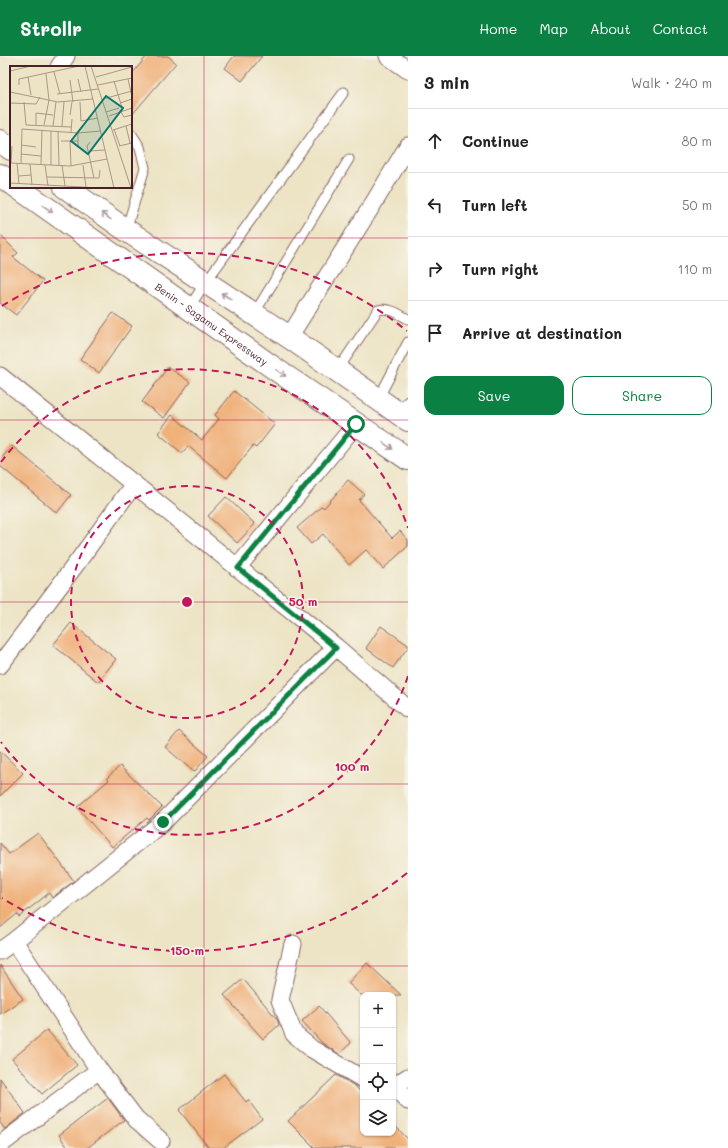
<!DOCTYPE html>
<meta charset="utf-8">
<style>
:root{--surface:#fff;--page:#f2f2f2;--text:#222;--muted:#767676;--line:#e0e0e0;--accent:#0b8043}
body{margin:0;font-family:Mali,sans-serif;background:var(--page);color:var(--text)}
.controls{position:absolute;right:12px;bottom:12px;display:grid;overflow:hidden;border-radius:8px;box-shadow:0 1px 3px #0004}
.controls button{width:36px;height:36px;display:grid;place-items:center;padding:0;border:0;border-bottom:1px solid var(--line);background:var(--surface);color:var(--text);font:20px sans-serif}
.stop{position:absolute;width:12px;height:12px;margin:-9px;border:3px solid #0b8043;border-radius:50%;background:#fff}
.stop.end{background:#0b8043;border-color:#fff;box-shadow:0 1px 4px #0008}
.list{margin:0;padding:0;list-style:none}
h2{display:flex;justify-content:space-between;align-items:center;height:52px;margin:0;padding:0 16px;font-size:17px}
h2 small{font-size:13px;font-weight:400;color:var(--muted)}
.list li{display:grid;grid-template-columns:26px 1fr auto;gap:12px;align-items:center;box-sizing:border-box;height:64px;padding:0 16px;border-top:1px solid var(--line)}
.list b{display:block;font-size:15px;white-space:nowrap}
.list em{font-size:13px;font-style:normal;color:var(--muted)}
.actions{display:flex;gap:8px;padding:12px 16px}
.actions a{flex:1;padding:9px 0;border:1px solid var(--accent);border-radius:12px;text-align:center;font-size:14px;color:var(--accent)}
.actions .main{background:var(--accent);color:#fff}
.icon{flex:none;width:22px;height:22px;fill:none;stroke:currentColor;stroke-width:2;stroke-linecap:round;stroke-linejoin:round}
.map{position:relative;flex:none;width:408px;height:1092px;overflow:hidden}
header{display:flex;align-items:center;gap:24px;box-sizing:border-box;height:56px;padding:0 20px;background:var(--accent);color:#fff}
header strong{font-size:19px}
nav{display:flex;gap:22px;margin-inline-start:auto;font-size:14px}
main{display:flex}
aside{flex:1;background:var(--surface)}
.map>svg:first-child{display:block}
.building{fill:#f0b079}
.lines{fill:none;stroke-linecap:round;stroke-linejoin:round}
.lane-casing{stroke:#836461;stroke-width:11}
.street-casing{stroke:#836461;stroke-width:19}
.highway-casing{stroke:#836461;stroke-width:24}
.lane{stroke:#fff;stroke-width:9}
.street{stroke:#fff;stroke-width:17}
.highway{stroke:#fff;stroke-width:22}
.oneway{stroke:#ae9aa0}
.route{stroke:#0b8043;stroke-width:5}
.grid{fill:none;stroke:#c2185b;stroke-width:1;stroke-opacity:0.55}
.ring{fill:none;stroke:#c2185b;stroke-width:2;stroke-dasharray:7 5}
.labels{text-anchor:middle;stroke-width:3.5;stroke-linejoin:round;paint-order:stroke}
.street-label{font-size:10px;fill:#4a1f2b;stroke:#f7f3e8}
.inset-road{fill:none;stroke:#ac9587;stroke-width:1}
.view{fill:#0f766e;fill-opacity:0.15;stroke:#0f766e;stroke-width:2}
.inset-edge{fill:none;stroke:#4a1f2b;stroke-width:2}
.centre{fill:#c2185b;stroke:#f7f3e8;stroke-width:2}
.ring-label{font-size:12px;text-anchor:middle;font-weight:bold;fill:#c2185b;stroke:#f7f3e8;stroke-width:3.5;stroke-linejoin:round;paint-order:stroke}
</style>
<header>
<strong>Strollr</strong>
<nav><a>Home</a><a>Map</a><a>About</a><a>Contact</a></nav>
</header>
<main>
<div class="map">
<svg width="408" height="1092" viewBox="0 0 408 1092">
<rect width="100%" height="100%" fill="#f7f3e8"/>
<filter id="ink" filterUnits="userSpaceOnUse"><feTurbulence type="fractalNoise" baseFrequency=".025" numOctaves="2"/><feDisplacementMap in="SourceGraphic" scale="8" xChannelSelector="R" yChannelSelector="G"/><feConvolveMatrix kernelMatrix="1 2 1 2 8 2 1 2 1" color-interpolation-filters="sRGB"/></filter>
<filter id="wash" filterUnits="userSpaceOnUse"><feTurbulence type="fractalNoise" baseFrequency=".012" numOctaves="4" result="noise"/><feDisplacementMap in="SourceGraphic" scale="16" xChannelSelector="R" yChannelSelector="G"/><feGaussianBlur stdDeviation="0.9" result="paint"/><feColorMatrix in="noise" values="0 0 0 0 0 0 0 0 0 0 0 0 0 0 0 0 0 1.4 0 .05"/><feComposite in="paint" operator="in"/></filter>
<g filter="url(#wash)">
<rect width="100%" height="100%" fill="#ede4c5"/>
<g id="blocks">
<path class="building" d="M147,0H168L176,7L131,60V19Z
M234,0H262L242,25L225,12Z
M0,179L18,197L13,201L43,225L16,259L0,247Z
M113,257L132,270L99,317L80,303Z
M168,311L190,326L164,362L142,346Z
M234,335L275,368L256,392L253,390L227,422L188,390L182,397L158,377L172,359L202,384L219,363L215,359Z
M12,390L71,439L57,457L0,410V404Z
M348,424L364,438L359,444L392,482L400,475L408,484V490L383,513L366,494L349,509L323,478L311,488L297,472L322,450L324,452Z
M226,441L255,468L237,487L208,460Z
M71,567L116,603L98,626L53,589Z
M381,570L408,589V591L393,612L366,592Z
M179,675L208,700L194,716L165,691Z
M0,695L23,717L0,740Z
M120,710L162,751L149,764L147,762L112,791L77,751L109,724L107,722Z
M38,777L74,825L52,842L49,837L19,861L17,858L0,872V787L9,798Z
M367,907L401,939H361L348,927Z
M0,909L23,943L0,958Z
M243,923L277,963L279,969L263,983L224,939Z
M319,950L351,987L339,998L322,987L302,965Z
M47,974L77,1009L42,1038L12,1003Z
M224,1018L246,1046L248,1044L262,1063L223,1092H209L179,1054Z
M336,1019L355,1030L363,1038V1077H393V1068L408,1083V1092H315L288,1065Z
M0,1022L25,1057L5,1073L0,1067Z
M108,1042L124,1064L87,1092H68L59,1079Z"/>
</g>
</g>
<g filter="url(#ink)">
<use href="#blocks" fill-opacity="0" stroke="#836461" stroke-width="1"/>
<g class="lines">
<defs>
<path id="lane" d="M126,174L145,112L140,91L131,77
M189,252L205,227L344,36
M254,258L349,103
M337,315L378,254C389,251 399,258 408,263
M378,343L408,286
M396,356L408,345"/>
<path id="street" d="M388,0L408,14
M59,11L66,0
M289,281L373,148L408,90
M0,320L336,591L408,653
M237,512L356,368
M0,609L76,508L134,428
M14,885L99,1014L136,1063L161,1085
M293,888L280,944L294,978L312,993L363,1023
M0,895L14,885L163,766L336,591
M393,1031L408,1021
M395,1031L408,1045
M0,1089L99,1014"/>
<g id="highway">
<path d="M0,85L11,93"/>
<path d="M0,119L11,127"/>
<path id="s1" d="M17,131L278,315L408,403"/>
<path d="M65,131L126,174L289,281L408,364"/>
</g>
</defs>
<use href="#lane" class="lane-casing"/>
<use href="#street" class="street-casing"/>
<use href="#highway" class="highway-casing"/>
<use href="#lane" class="lane"/>
<use href="#street" class="street"/>
<use href="#highway" class="highway"/>
</g>
<defs><path id="oneway-shaft" d="M-6 0H5M1.5-3L5.5 0L1.5 3" fill="none" stroke-width="1.6" stroke-linecap="round" stroke-linejoin="round"/></defs>
<g class="oneway">
<use href="#oneway-shaft" transform="translate(48 153) rotate(35)"/>
<use href="#oneway-shaft" transform="translate(106 160) rotate(-144)"/>
<use href="#oneway-shaft" transform="translate(226 240) rotate(-147)"/>
<use href="#oneway-shaft" transform="translate(281 317) rotate(34)"/>
<use href="#oneway-shaft" transform="translate(388 390) rotate(34)"/>
</g>
</g>
<g class="lines" filter="url(#ink)">
<path class="route" d="M163,766L336,592L238,512L356,368"/>
</g>
<path class="grid" d="M204,0V1092M0,182H408M0,364H408M0,546H408M0,728H408M0,910H408"/>
<g class="ring">
<circle cx="187" cy="546" r="116"/>
<path d="M408 620A233 233 0 0 1 1 686M1 406A233 233 0 0 1 408 472"/>
<path d="M407 817A349 349 0 0 1 2 842M2 250A349 349 0 0 1 407 275"/>
</g>
<g class="labels">
<g class="street-label">
<text dy="4" stroke="none"><textPath href="#s1" startOffset="238">Benin - Sagamu Expressway</textPath></text>
</g>
</g>
<g transform="translate(10 10)">
<rect width="122" height="122" fill="#ede4c5"/>
<path class="inset-road" d="M75,0L104,122M81,0L121,122M0,5L21,0M44,6L50,28M18,11L21,29M86,11L122,1M68,13L71,26M118,13L122,31M60,14L63,36M104,15L113,45M9,19V13L69,0M88,19L122,12M0,26L48,36L83,33M47,28L88,23M93,33L122,25M14,36L16,59L61,61M70,36L71,55L88,52M0,37L26,38L30,31M110,37L122,33M96,46L109,42M111,46L114,51L122,49M60,49L62,36M99,50L122,42M26,59V47L43,49M34,59L39,34L36,8M43,60L46,36M52,60L54,36M116,60L120,77M104,63L110,80M103,64L122,58M41,65V99M48,65L49,99M61,66L62,53M51,75H68M60,75L61,100M80,76L77,80L84,112M11,79L26,81M68,80V67M109,80L122,77M80,85L95,84M11,88L31,90M0,97L60,100L97,93M1,97L2,80M7,97L9,118M11,97L12,63L68,67L91,65M20,98L22,119M31,99L32,64M35,99L38,120M52,99L55,120M73,99L76,121M9,110L21,109M37,111L89,112L90,104M0,117L90,122"/>
<path class="view" d="M96,30L113,42L78,88L61,75Z"/>
<rect width="122" height="122" class="inset-edge"/>
</g>
<circle cx="187" cy="546" r="6" class="centre"/>
<g class="ring-label">
<text x="303" y="550">50 m</text>
<text x="352" y="715">100 m</text>
<text x="187" y="899">150 m</text>
</g>
</svg>
<div class="controls">
<button>+</button>
<button>−</button>
<button><svg class="icon" aria-label="locate" viewBox="0 0 24 24"><circle cx="12" cy="12" r="6"/><path d="M12 2v4M12 18v4M2 12h4M18 12h4"/></svg></button>
<button><svg class="icon" aria-label="layers" viewBox="0 0 24 24"><path d="M12 4l9 5-9 5-9-5zM3 14l9 5 9-5"/></svg></button>
</div>
<div class="stop" style="left:356px;top:368px"></div>
<div class="stop end" style="left:163px;top:766px"></div>
</div>
<aside>
<h2>3 min<small>Walk · 240 m</small></h2>
<ul class="list">
<li><svg class="icon" aria-label="ahead" viewBox="0 0 24 24"><path d="M12 20V5M6 11l6-6 6 6"/></svg><div><b>Continue</b></div><em>80 m</em></li>
<li><svg class="icon" aria-label="left" viewBox="0 0 24 24"><path d="M17 20v-9H6M10 6l-5 5 5 5"/></svg><div><b>Turn left</b></div><em>50 m</em></li>
<li><svg class="icon" aria-label="right" viewBox="0 0 24 24"><path d="M7 20v-9h11M14 6l5 5-5 5"/></svg><div><b>Turn right</b></div><em>110 m</em></li>
<li><svg class="icon" aria-label="arrive" viewBox="0 0 24 24"><path d="M6 21V4h12l-3 4 3 4H6"/></svg><div><b>Arrive at destination</b></div></li>
</ul>
<div class="actions"><a class="main">Save</a><a>Share</a></div>
</aside>
</main>
